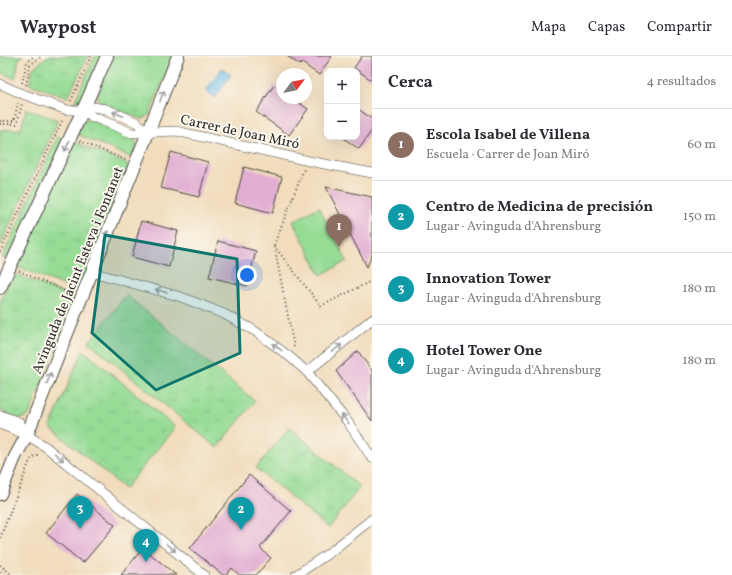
<!DOCTYPE html>
<html lang="es">
<meta charset="utf-8">
<style>
:root{--surface:#fff;--page:#f7f7f7;--text:#2b2b33;--muted:#7c7c81;--line:#e1e1e2;--accent:#c8321e}
body{margin:0;font-family:Vollkorn,serif;background:var(--page);color:var(--text)}
.controls{position:absolute;right:12px;top:12px;display:grid;overflow:hidden;border-radius:8px;box-shadow:0 4px 16px #0002}
.controls button{width:36px;height:36px;display:grid;place-items:center;padding:0;border:0;border-bottom:1px solid var(--line);background:var(--surface);color:var(--text);font:20px sans-serif}
.compass{position:absolute;left:276px;top:12px;width:36px;height:36px;border-radius:50%;background:var(--surface);box-shadow:0 4px 16px #0002;rotate:58deg}
.you{position:absolute;left:247px;top:219px;width:14px;height:14px;margin:-10px;border:3px solid #fff;border-radius:50%;background:#1a73e8;box-shadow:0 0 0 6px #1a73e833}
.badge{display:grid;place-items:center;width:26px;height:26px;border-radius:50%;background:var(--accent);color:#fff;font-size:13px;font-weight:700}
.pin{position:absolute;translate:-50% -33px;filter:drop-shadow(0 1px 2px #0008)}
.pin::after{content:'';position:absolute;top:21px;width:14px;height:12px;background:inherit;clip-path:polygon(0 0,100% 0,50% 100%)}
.list{margin:0;padding:0;list-style:none}
h2{display:flex;justify-content:space-between;align-items:center;height:52px;margin:0;padding:0 16px;font-size:17px}
h2 small{font-size:13px;font-weight:400;color:var(--muted)}
.list li{display:grid;grid-template-columns:26px 1fr auto;gap:12px;align-items:center;box-sizing:border-box;height:72px;padding:0 16px;border-top:1px solid var(--line)}
.list b{display:block;font-size:15px;white-space:nowrap}
.list p{margin:0;font-size:13px;white-space:nowrap;color:var(--muted)}
.list em{font-size:13px;font-style:normal;color:var(--muted)}
.map{position:relative;flex:none;width:372px;height:519px;overflow:hidden}
header{display:flex;align-items:center;gap:24px;box-sizing:border-box;height:56px;padding:0 20px;background:var(--surface);border-bottom:1px solid var(--line)}
header strong{font-size:19px}
nav{display:flex;gap:22px;margin-inline-start:auto;font-size:14px}
main{display:flex}
aside{flex:1;background:var(--surface)}
.map>svg:first-child{display:block}
.grass{fill:url(#grass-tufts);stroke:#608460}
.pitch{fill:#96dc95;stroke:#608460}
.water{fill:url(#water-ripples);stroke:#4e748c}
.building{fill:#e2afd3}
.lines{fill:none;stroke-linecap:round;stroke-linejoin:round}
.minor-casing{stroke:#494641;stroke-width:10}
.tertiary-casing{stroke:#494641;stroke-width:14}
.path{stroke:#494641;stroke-width:2;stroke-dasharray:1 3;stroke-linecap:butt}
.minor{stroke:#fff;stroke-width:9}
.tertiary{stroke:#fff;stroke-width:12}
.oneway{stroke:#a0a0a0}
.marked{fill:#0f766e;fill-opacity:0.2;stroke:#0f766e;stroke-width:3;stroke-linejoin:round}
.labels{text-anchor:middle;stroke-width:4;stroke-linejoin:round;paint-order:stroke}
.street-label{font-size:14px;fill:#2b2b2b;stroke:#fbf7ec}
</style>
<header>
<strong>Waypost</strong>
<nav><a>Mapa</a><a>Capas</a><a>Compartir</a></nav>
</header>
<main>
<div class="map">
<svg width="372" height="519" viewBox="0 0 372 519">
<defs>
<pattern id="grass-tufts" width="24" height="20" patternUnits="userSpaceOnUse"><rect width="24" height="20" fill="#96dc95"/><path d="M3 7l-1-3M5 7V3M7 7l1-3M15 17l-1-3M17 17v-4M19 17l1-3" fill="none" stroke="#81bd81"/></pattern>
<pattern id="water-ripples" width="26" height="14" patternUnits="userSpaceOnUse"><rect width="26" height="14" fill="#72beec"/><path d="M2 4q2-2 4 0t4 0M15 11q2-2 4 0t4 0" fill="none" stroke="#5e9bbf"/></pattern>
</defs>
<rect width="100%" height="100%" fill="#fbf7ec"/>
<filter id="ink" filterUnits="userSpaceOnUse"><feTurbulence type="fractalNoise" baseFrequency=".025" numOctaves="2"/><feDisplacementMap in="SourceGraphic" scale="8" xChannelSelector="R" yChannelSelector="G"/><feConvolveMatrix kernelMatrix="1 2 1 2 8 2 1 2 1" color-interpolation-filters="sRGB"/></filter>
<filter id="wash" filterUnits="userSpaceOnUse"><feTurbulence type="fractalNoise" baseFrequency=".012" numOctaves="4" result="noise"/><feDisplacementMap in="SourceGraphic" scale="16" xChannelSelector="R" yChannelSelector="G"/><feGaussianBlur stdDeviation="0.9" result="paint"/><feColorMatrix in="noise" values="0 0 0 0 0 0 0 0 0 0 0 0 0 0 0 0 0 1.4 0 .05"/><feComposite in="paint" operator="in"/></filter>
<g filter="url(#wash)">
<rect width="100%" height="100%" fill="#f1dcbc"/>
<path class="grass" d="M0,0H23L19,2L15,23L0,16Z
M48,0H88L68,41L29,28L33,12Z
M95,0H102L80,46L77,49H73Z
M113,0H173L149,59L144,63L138,62L102,47L98,44L97,36Z
M26,53L58,64L0,190V74L21,73Z
M87,64H90L134,82L137,90L132,102L77,78L83,66Z
M58,80L64,83L8,205L2,202Z
M74,86L129,109L79,236L16,210Z
M13,217L76,243L29,359C20,367 9,358 0,354V246Z
M126,239L255,345L217,392L89,286Z
M83,294L175,371L125,433L50,371Z
M289,372L360,431L328,472L256,412Z"/>
<path class="pitch" d="M319,151L347,205L321,219L293,165Z"/>
<path class="water" d="M222,12L231,19L215,42L206,35Z"/>
<g id="blocks">
<path class="building" d="M287,0H332L319,19L302,7L300,9Z
M362,0H372V21L370,23L354,12Z
M274,29L282,35V42H292L308,53L289,79L256,56Z
M357,52L372,63V74L359,93L342,81H357Z
M171,96L208,106L199,141L161,132Z
M244,111L282,121L273,157L235,147Z
M326,131L372,141V199L367,211Z
M141,165L178,175L169,211L132,201Z
M218,185L256,195L247,230L209,221Z
M358,295L372,315V365L336,315Z
M249,419L291,455L260,492L271,502L256,519H239L232,512L226,519H223L190,492Z
M77,438L115,469L83,507L46,477Z
M143,492L176,519H121Z"/>
</g>
</g>
<g filter="url(#ink)">
<use href="#blocks" fill-opacity="0" stroke="#494641" stroke-width="1"/>
<g class="lines">
<defs>
<path id="minor" d="M0,28L20,37L67,54H83L93,51L106,53L136,66L148,76
M83,54L91,60L132,77L176,75L309,105L372,117
M92,216L181,241L224,258L255,275L290,301L307,316L347,365L372,402
M307,316L372,263
M0,359L19,366L27,379
M0,368L27,379L46,391L204,519
M296,519L329,497L372,463"/>
<path id="tertiary" d="M0,232L83,54L107,0
M0,438L15,401L27,379C76,252 129,127 178,0"/>
</defs>
<use href="#minor" class="minor-casing"/>
<use href="#tertiary" class="tertiary-casing"/>
<path class="path" d="M22,27L27,6L34,0
M26,29L30,9L42,0
M71,45L91,0
M0,65H14L18,47
M0,68H17L22,47
M80,85L126,104
M274,190L321,250L369,226
M0,196L63,63
M19,215L72,238
M294,291L274,189L304,113
M0,482L29,407C32,401 34,399 41,399
M0,509L12,519
M0,516L4,519"/>
<use href="#minor" class="minor"/>
<use href="#tertiary" class="tertiary"/>
</g>
<defs><path id="oneway-shaft" d="M-6 0H5M1.5-3L5.5 0L1.5 3" fill="none" stroke-width="1.6" stroke-linecap="round" stroke-linejoin="round"/></defs>
<g class="oneway">
<use href="#oneway-shaft" transform="translate(162 40) rotate(-69)"/>
<use href="#oneway-shaft" transform="translate(118 58) rotate(-157)"/>
<use href="#oneway-shaft" transform="translate(67 90) rotate(115)"/>
<use href="#oneway-shaft" transform="translate(106 180) rotate(-68)"/>
<use href="#oneway-shaft" transform="translate(161 235) rotate(-165)"/>
<use href="#oneway-shaft" transform="translate(277 291) rotate(-143)"/>
<use href="#oneway-shaft" transform="translate(337 292) rotate(-39)"/>
<use href="#oneway-shaft" transform="translate(49 322) rotate(-69)"/>
<use href="#oneway-shaft" transform="translate(345 363) rotate(-128)"/>
<use href="#oneway-shaft" transform="translate(59 401) rotate(39)"/>
<use href="#oneway-shaft" transform="translate(171 492) rotate(39)"/>
</g>
</g>
<path class="marked" d="M105,179L237,203L240,297L156,334L92,277Z"/>
<g class="labels">
<g class="street-label">
<text transform="translate(240 75) rotate(12)" y="5">Carrer de Joan Miró</text>
<text transform="translate(77 214) rotate(-68)" y="5">Avinguda de Jacint Esteva i Fontanet</text>
</g>
</g>
</svg>
<div class="controls">
<button>+</button>
<button>−</button>
</div>
<svg class="compass" viewBox="-18 -18 36 36"><path d="M0-13l5 13h-10z" fill="#e53935"/><path d="M0 13l5-13h-10z" fill="#7c7c81"/></svg>
<div class="you"></div>
<div class="pin badge" style="left:339px;top:191px;background:#8d6e63">1</div>
<div class="pin badge" style="left:241px;top:474px;background:#0f9aa8">2</div>
<div class="pin badge" style="left:80px;top:473px;background:#0f9aa8">3</div>
<div class="pin badge" style="left:146px;top:506px;background:#0f9aa8">4</div>
</div>
<aside>
<h2>Cerca<small>4 resultados</small></h2>
<ul class="list">
<li><span class="badge" style="background:#8d6e63">1</span><div><b>Escola Isabel de Villena</b><p>Escuela · Carrer de Joan Miró</p></div><em>60 m</em></li>
<li><span class="badge" style="background:#0f9aa8">2</span><div><b>Centro de Medicina de precisión</b><p>Lugar · Avinguda d'Ahrensburg</p></div><em>150 m</em></li>
<li><span class="badge" style="background:#0f9aa8">3</span><div><b>Innovation Tower</b><p>Lugar · Avinguda d'Ahrensburg</p></div><em>180 m</em></li>
<li><span class="badge" style="background:#0f9aa8">4</span><div><b>Hotel Tower One</b><p>Lugar · Avinguda d'Ahrensburg</p></div><em>180 m</em></li>
</ul>
</aside>
</main>
